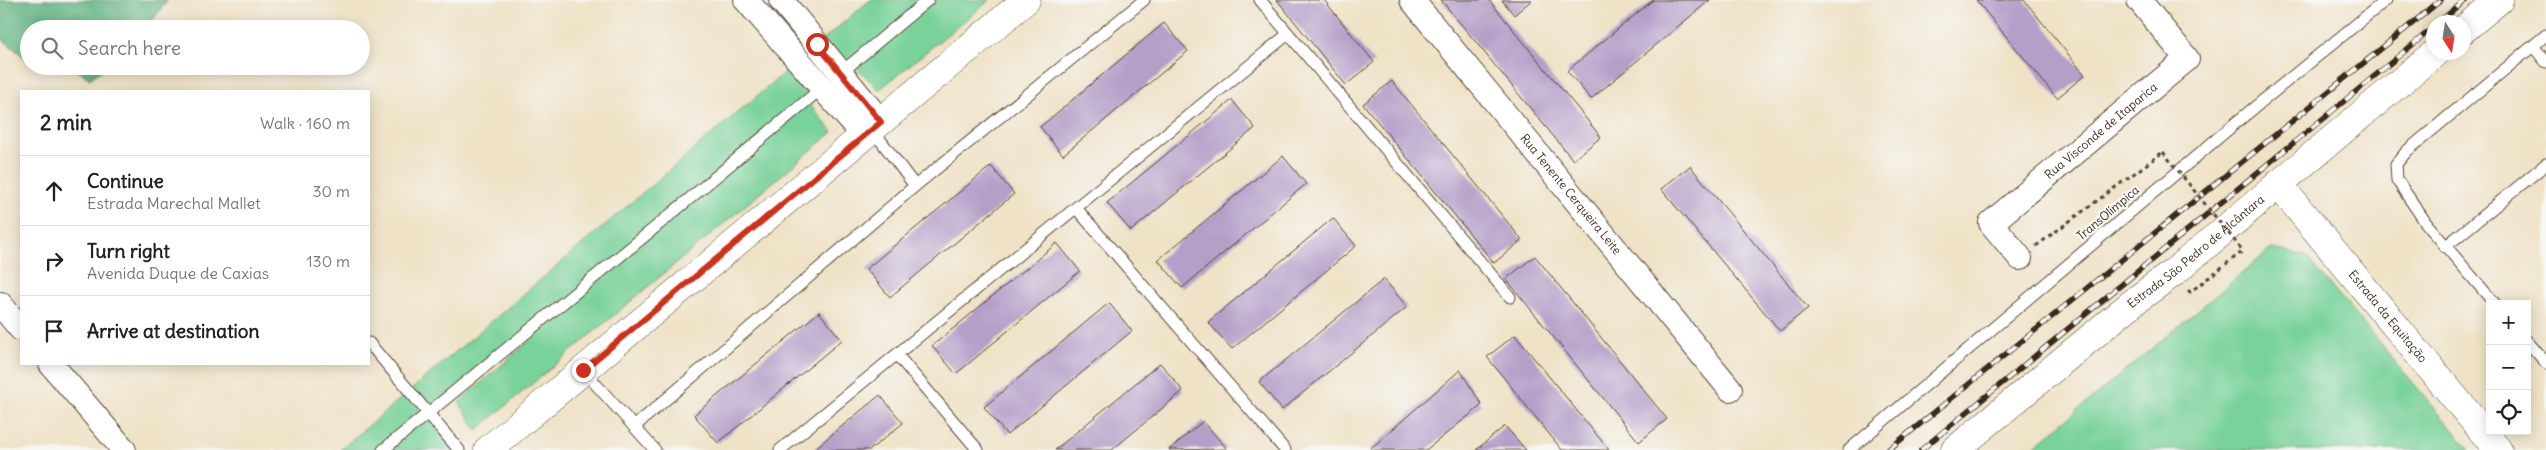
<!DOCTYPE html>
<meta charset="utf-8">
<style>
:root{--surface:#fff;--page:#f2f2f2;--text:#222;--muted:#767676;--line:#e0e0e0}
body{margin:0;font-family:Delius,sans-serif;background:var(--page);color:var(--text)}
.controls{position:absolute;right:15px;bottom:15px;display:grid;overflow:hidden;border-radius:0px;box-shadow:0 2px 12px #0003}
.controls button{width:45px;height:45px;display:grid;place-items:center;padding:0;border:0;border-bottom:1px solid var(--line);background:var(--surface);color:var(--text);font:25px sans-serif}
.compass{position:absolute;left:2426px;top:15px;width:45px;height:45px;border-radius:50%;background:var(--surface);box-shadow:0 2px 12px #0003;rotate:168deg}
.stop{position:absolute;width:15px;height:15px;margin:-11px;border:4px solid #c8321e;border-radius:50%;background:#fff}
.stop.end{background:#c8321e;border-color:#fff;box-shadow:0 1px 5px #0008}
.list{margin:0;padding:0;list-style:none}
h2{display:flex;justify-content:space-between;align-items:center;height:65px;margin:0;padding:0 20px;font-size:21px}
h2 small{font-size:16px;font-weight:400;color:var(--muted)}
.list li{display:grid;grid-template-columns:32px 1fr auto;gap:15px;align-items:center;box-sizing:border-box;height:70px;padding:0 20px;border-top:1px solid var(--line)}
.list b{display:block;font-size:19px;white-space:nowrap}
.list p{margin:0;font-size:16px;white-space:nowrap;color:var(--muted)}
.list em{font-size:16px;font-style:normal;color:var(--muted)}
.icon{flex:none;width:28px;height:28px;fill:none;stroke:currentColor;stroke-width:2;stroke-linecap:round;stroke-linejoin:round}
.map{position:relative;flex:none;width:2546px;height:450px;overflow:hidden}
.search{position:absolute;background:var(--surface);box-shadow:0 2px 12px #0003;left:20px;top:20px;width:350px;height:55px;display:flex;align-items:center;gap:12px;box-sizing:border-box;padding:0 18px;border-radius:28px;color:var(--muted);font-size:19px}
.panel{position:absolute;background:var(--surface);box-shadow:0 2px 12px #0003;left:20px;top:90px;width:350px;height:275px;border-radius:0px}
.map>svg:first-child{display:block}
.green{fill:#78d299;stroke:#5a7e5c}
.forest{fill:#62b481;stroke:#4e6f50}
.building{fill:#b49fc9}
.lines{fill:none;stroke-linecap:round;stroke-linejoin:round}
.service-casing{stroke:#564637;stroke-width:13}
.minor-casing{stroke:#564637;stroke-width:26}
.tertiary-casing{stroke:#564637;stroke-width:29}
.primary-casing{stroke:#564637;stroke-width:29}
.path{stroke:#564637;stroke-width:3;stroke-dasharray:4 4;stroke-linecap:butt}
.service{stroke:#fff;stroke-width:11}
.minor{stroke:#fff;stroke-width:24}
.tertiary{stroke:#fff;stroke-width:28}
.primary{stroke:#fff;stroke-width:28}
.rail-casing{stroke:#3b2a1e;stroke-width:5.5}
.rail{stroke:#f6f6f2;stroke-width:4;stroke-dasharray:11;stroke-linecap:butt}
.path-bridge{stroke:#564637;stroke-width:3;stroke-dasharray:4 4;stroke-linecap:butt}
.route{stroke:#c8321e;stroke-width:6}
.labels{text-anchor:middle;stroke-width:4.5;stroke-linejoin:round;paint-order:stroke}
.street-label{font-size:12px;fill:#3b2a1e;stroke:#f6f6f2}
</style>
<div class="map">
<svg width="2546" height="450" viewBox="0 0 2546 450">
<rect width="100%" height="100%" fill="#f6f6f2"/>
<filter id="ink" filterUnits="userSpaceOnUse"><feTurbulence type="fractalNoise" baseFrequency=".02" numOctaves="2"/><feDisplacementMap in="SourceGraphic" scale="10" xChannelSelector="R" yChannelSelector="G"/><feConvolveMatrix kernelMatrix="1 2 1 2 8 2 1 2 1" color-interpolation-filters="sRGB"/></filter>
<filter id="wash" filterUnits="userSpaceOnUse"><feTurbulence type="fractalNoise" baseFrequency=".0096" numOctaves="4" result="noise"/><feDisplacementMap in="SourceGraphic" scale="20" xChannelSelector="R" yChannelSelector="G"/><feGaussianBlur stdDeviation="1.12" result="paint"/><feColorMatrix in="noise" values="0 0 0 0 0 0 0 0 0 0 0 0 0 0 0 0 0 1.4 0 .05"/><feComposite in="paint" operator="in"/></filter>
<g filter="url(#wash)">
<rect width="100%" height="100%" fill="#efe2c6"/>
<path class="green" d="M870,0H990L879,90L855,66L809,104L833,132L477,430L459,402L700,193L428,413L459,450H340Z
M2271,249L2305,255L2470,450H2030Z"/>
<path class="forest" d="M0,0H168L146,29H29V61L3,40H0Z
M70,66H107L90,79Z"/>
<g id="blocks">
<path class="building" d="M1277,0H1324L1374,62L1346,85Z
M1441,0H1489L1601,137L1573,160Z
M1502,0H1532L1514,15Z
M1653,0H1710L1591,99L1567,71Z
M1976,0H2024L2085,75L2057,98Z
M1164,23L1188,51L1063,155L1040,127Z
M1392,81L1522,240L1494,263L1363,104Z
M1232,100L1255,128L1131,231L1107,203Z
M1283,156L1306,184L1182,288L1158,260Z
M991,166L1014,194L890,297L866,269Z
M1690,166L1808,308L1780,331L1661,189Z
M1333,218L1356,246L1232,349L1208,322Z
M1057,243L1080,271L956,374L932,346Z
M1535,256L1667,419L1639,442L1506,279Z
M1384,279L1407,307L1282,410L1259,382Z
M1109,303L1132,331L1007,435L984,407Z
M819,312L842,340L718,443L694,415Z
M1515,335L1609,450H1562L1487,357Z
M1160,363L1183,391L1112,450H1055Z
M1460,370L1482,405L1426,450H1369Z
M880,395L903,423L870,450H813Z
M1203,421L1227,449L1169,450Z
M1505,426L1526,450H1476Z"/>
</g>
</g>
<g filter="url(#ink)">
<use href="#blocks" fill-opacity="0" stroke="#564637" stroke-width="1"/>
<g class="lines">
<defs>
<path id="service" d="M1260,0L1510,297
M2533,46L2546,62
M838,75L928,0
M872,129L915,186
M1076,208L1285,450
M2445,247L2546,164
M2495,304L2426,223L2397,180L2396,164L2407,151L2546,35
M2527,341L2546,363
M369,343L459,450
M897,355L978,450
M583,370L655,450
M635,426L915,186L1144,0
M383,450L652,230L823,87
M780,450L1288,34
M1849,450L2238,121L2386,0"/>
<g id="minor">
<path d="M746,0L864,136"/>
<path d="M781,0L881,122"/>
<path id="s1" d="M1412,0L1730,389"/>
<path id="s2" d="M2020,258L1991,223L2187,59L2139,0"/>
<path d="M0,304L21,329"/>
<path d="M51,364L124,450"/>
</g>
<g id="tertiary">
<path d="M2464,29L2499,0"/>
<path id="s3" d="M2278,184L2498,450"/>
<path id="s4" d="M1955,450L2136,300L2173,273L2436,52"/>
</g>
<path id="primary" d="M488,450L1026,0"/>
</defs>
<use href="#service" class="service-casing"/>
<use href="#minor" class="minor-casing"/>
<use href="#tertiary" class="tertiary-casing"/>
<use href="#primary" class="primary-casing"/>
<path class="path" d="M2036,246L2163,152
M2188,290L2190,292L2243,251"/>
<use href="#service" class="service"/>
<use href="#minor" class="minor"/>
<use href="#tertiary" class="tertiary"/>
<use href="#primary" class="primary"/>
<defs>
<path id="rail" d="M2439,22L2466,0
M1888,450L2441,0
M1921,450L2434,27"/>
</defs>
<use href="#rail" class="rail-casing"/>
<use href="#rail" class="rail"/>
<path class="path-bridge" d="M2163,152L2243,251"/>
</g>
</g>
<g class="lines" filter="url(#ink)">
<path class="route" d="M583,370L881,122L817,44"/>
</g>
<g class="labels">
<g class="street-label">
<text dy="4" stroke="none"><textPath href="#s2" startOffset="189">Rua Visconde de Itaparica</textPath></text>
<text dy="4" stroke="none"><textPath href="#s1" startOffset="251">Rua Tenente Cerqueira Leite</textPath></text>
<text transform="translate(2108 213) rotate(-40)" y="4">TransOlímpica</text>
<text dy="4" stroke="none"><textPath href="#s4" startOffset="312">Estrada São Pedro de Alcântara</textPath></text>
<text dy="4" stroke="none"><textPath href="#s3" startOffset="172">Estrada da Equitação</textPath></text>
</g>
</g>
</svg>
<div class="controls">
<button>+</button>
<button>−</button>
<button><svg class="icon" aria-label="locate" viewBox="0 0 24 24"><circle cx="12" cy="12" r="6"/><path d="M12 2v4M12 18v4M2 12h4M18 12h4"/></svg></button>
</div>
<svg class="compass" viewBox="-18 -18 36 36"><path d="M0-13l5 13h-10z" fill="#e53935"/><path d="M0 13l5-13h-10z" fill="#767676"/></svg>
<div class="stop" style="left:817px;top:44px"></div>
<div class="stop end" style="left:583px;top:370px"></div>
<div class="search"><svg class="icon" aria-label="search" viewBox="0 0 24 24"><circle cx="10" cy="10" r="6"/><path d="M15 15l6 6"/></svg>Search here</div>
<section class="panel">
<h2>2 min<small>Walk · 160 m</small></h2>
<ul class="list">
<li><svg class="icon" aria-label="ahead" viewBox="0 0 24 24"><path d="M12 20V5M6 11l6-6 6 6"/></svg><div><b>Continue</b><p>Estrada Marechal Mallet</p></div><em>30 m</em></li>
<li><svg class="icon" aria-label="right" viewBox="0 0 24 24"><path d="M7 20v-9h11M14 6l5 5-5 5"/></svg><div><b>Turn right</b><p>Avenida Duque de Caxias</p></div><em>130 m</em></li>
<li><svg class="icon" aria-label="arrive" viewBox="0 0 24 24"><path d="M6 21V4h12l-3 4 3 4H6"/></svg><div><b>Arrive at destination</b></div></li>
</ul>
</section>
</div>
